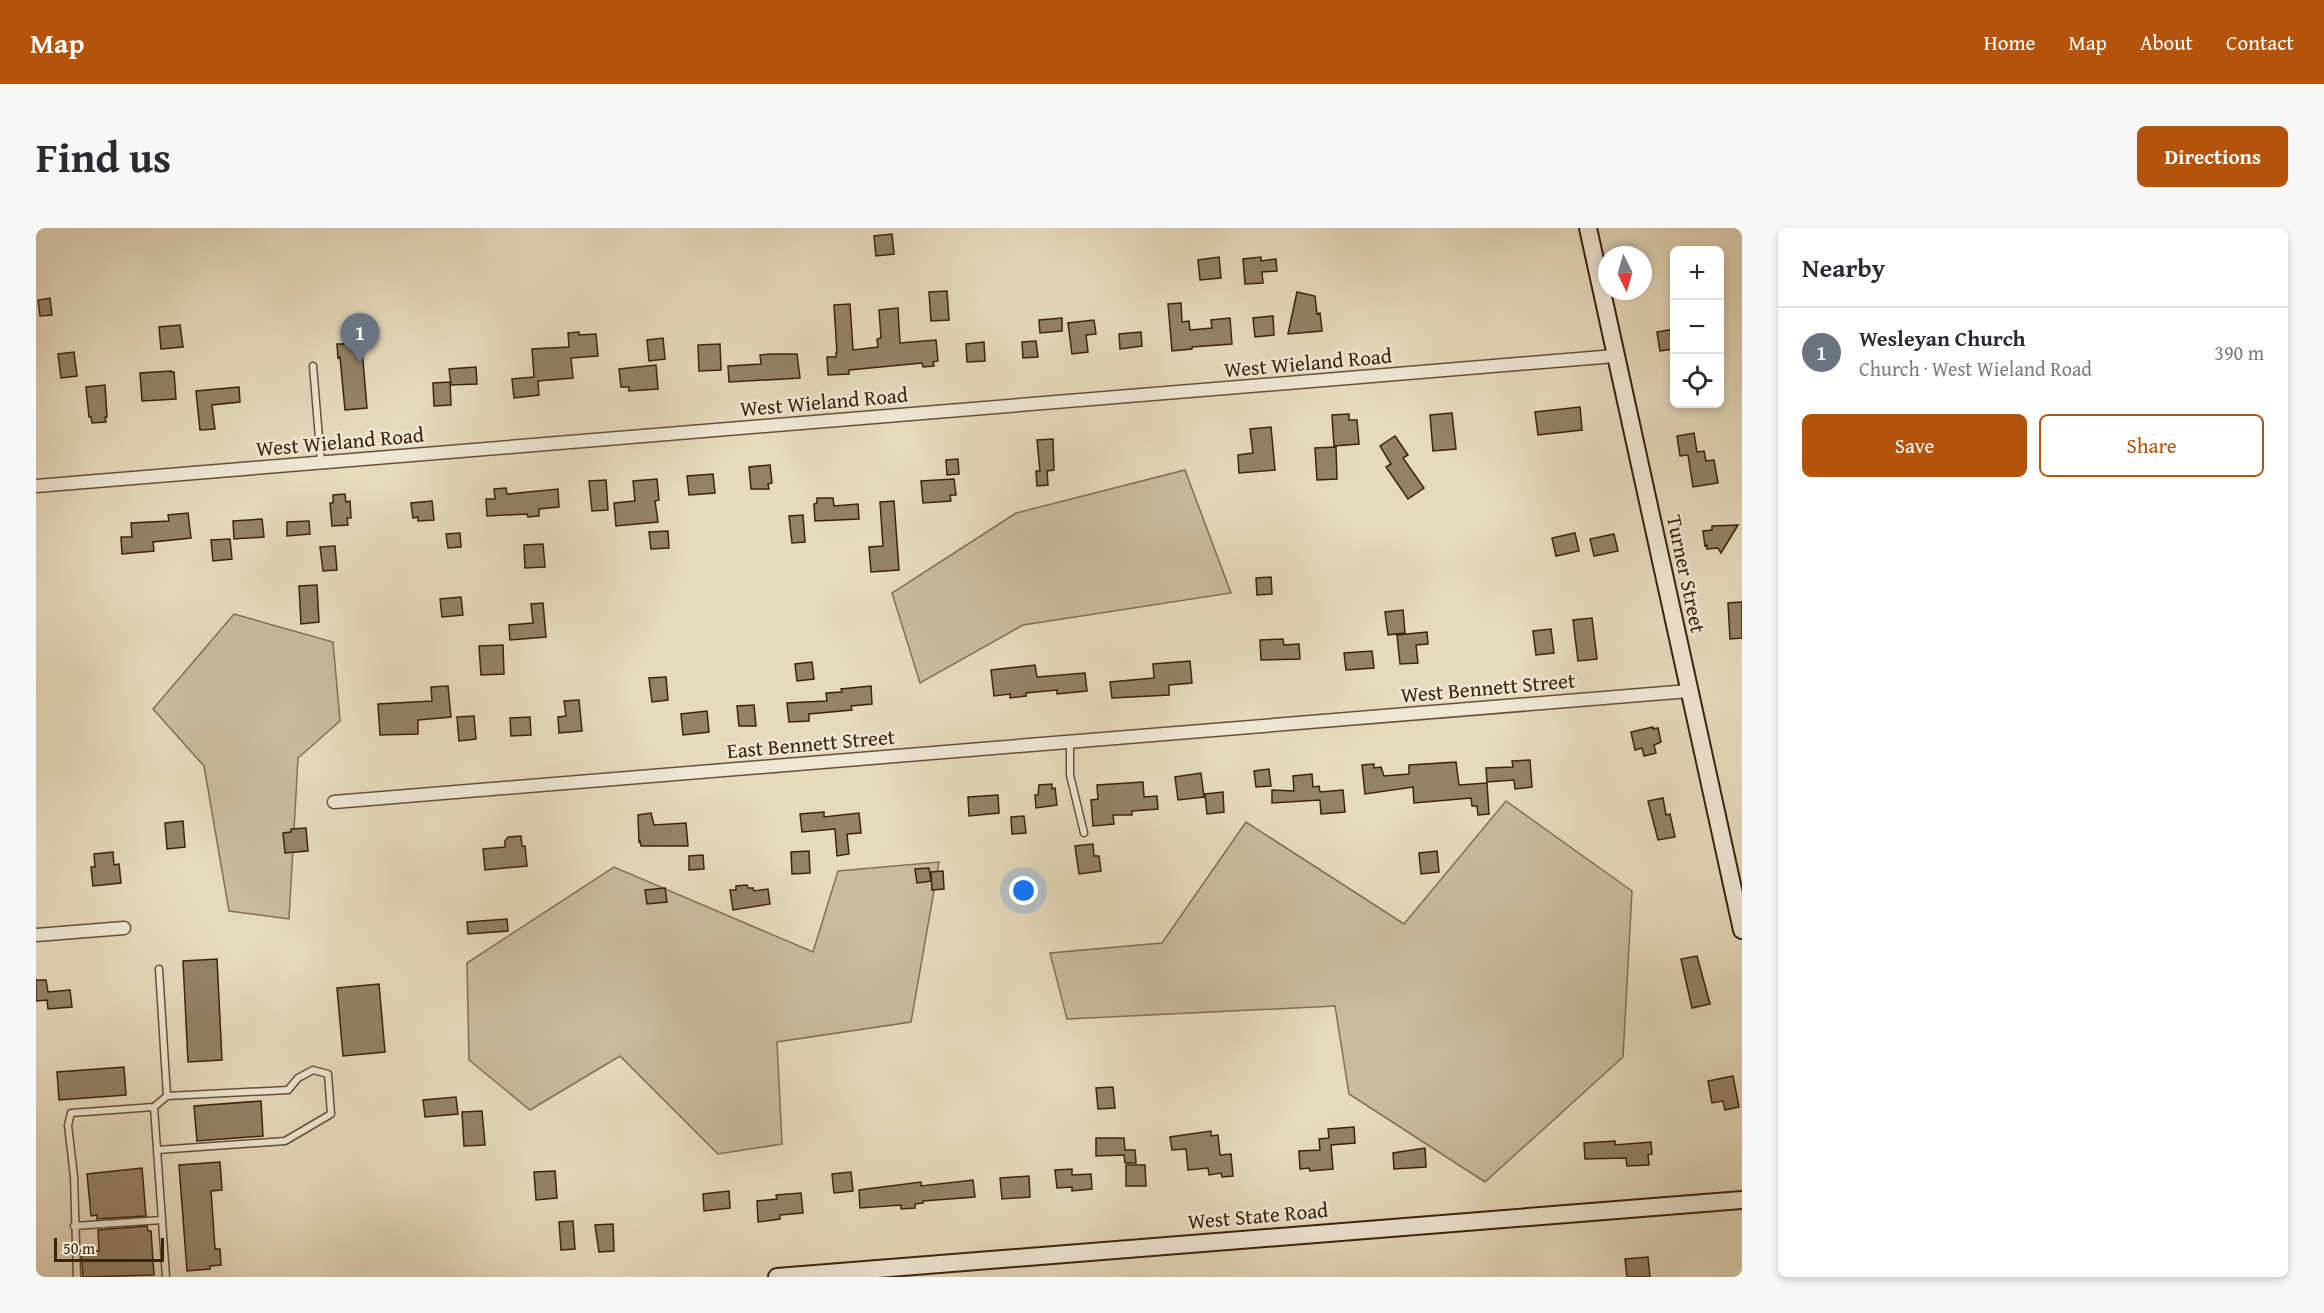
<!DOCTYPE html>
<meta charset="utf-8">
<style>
:root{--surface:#fff;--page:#f7f7f7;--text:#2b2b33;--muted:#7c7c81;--line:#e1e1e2;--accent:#b45309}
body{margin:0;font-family:"Gentium Book Plus",serif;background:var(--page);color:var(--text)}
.controls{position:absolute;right:18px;top:18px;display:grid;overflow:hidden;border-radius:9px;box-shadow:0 3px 9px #0003}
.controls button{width:54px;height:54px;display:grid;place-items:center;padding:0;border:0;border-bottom:2px solid var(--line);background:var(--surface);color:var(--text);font:30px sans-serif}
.compass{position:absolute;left:1562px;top:18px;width:54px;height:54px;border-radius:50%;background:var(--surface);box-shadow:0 3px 9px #0003;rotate:175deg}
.scale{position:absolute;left:18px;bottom:15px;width:110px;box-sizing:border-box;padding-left:6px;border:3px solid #3b230b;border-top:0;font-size:16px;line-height:21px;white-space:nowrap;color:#3b230b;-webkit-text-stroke:4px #efe7d4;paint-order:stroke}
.you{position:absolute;left:988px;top:663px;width:21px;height:21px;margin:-15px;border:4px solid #fff;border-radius:50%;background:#1a73e8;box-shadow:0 0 0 9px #1a73e833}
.badge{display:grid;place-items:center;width:39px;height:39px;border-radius:50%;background:var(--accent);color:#fff;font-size:20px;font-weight:700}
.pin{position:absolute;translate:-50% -50px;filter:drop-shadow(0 2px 3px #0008)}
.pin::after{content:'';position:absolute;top:32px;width:21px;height:18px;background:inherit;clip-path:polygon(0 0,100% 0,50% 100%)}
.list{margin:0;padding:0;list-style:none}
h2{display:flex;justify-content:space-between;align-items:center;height:78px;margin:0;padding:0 24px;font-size:26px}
h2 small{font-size:20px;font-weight:400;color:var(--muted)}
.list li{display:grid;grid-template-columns:39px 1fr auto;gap:18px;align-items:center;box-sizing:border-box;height:90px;padding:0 24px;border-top:2px solid var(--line)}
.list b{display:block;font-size:22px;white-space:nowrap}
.list p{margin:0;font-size:20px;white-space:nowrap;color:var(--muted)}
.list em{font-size:20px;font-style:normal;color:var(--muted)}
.actions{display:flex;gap:12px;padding:18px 24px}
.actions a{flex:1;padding:14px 0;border:2px solid var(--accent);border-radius:9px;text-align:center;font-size:21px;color:var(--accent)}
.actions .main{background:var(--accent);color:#fff}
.icon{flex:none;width:33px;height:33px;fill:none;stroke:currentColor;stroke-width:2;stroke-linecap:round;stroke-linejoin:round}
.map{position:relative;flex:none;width:1706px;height:1049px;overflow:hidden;border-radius:9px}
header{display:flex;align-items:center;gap:36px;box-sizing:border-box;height:84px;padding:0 30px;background:var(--accent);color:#fff}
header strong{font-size:28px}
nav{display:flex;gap:33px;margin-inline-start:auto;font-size:21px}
.intro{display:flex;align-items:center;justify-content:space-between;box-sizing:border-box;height:144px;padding:0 36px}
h1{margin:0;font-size:42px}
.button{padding:15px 27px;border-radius:9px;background:var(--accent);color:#fff;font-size:21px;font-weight:700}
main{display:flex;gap:36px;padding:0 36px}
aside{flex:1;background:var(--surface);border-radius:9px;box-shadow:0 3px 9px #0003}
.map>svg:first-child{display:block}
.green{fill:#c9bb9f;stroke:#826f55;stroke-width:1.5}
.building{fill:#948268;stroke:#3b230b;stroke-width:1.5}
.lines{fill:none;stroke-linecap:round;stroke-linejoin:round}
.lane-casing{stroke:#665138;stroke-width:9}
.street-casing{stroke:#665138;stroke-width:15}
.secondary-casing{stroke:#3b230b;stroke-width:20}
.lane{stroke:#efe7d4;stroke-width:6}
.street{stroke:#efe7d4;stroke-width:12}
.secondary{stroke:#efe7d4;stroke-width:16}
.labels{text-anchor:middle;stroke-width:5;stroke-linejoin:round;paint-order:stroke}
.street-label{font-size:21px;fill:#3b230b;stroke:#efe7d4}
</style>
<header>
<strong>Map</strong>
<nav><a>Home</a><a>Map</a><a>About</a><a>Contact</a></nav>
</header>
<div class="intro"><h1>Find us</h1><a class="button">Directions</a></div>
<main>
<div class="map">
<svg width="1706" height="1049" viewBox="0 0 1706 1049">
<rect width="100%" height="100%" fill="#e6dabd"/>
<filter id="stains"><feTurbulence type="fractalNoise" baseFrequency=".00333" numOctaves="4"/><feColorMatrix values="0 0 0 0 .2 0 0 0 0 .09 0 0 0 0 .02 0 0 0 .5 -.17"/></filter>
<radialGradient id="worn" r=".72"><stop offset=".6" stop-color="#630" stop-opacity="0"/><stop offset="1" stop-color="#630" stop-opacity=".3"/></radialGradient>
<path class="green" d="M1149,242L1195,365L987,397L884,455L856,365L980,285Z
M198,386L297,414L304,493L262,530L253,691L193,683L168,538L117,481Z
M1470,573L1596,663L1587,829L1449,954L1313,866L1299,778L1031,791L1014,725L1126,715L1210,594L1368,696Z
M903,634L875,794L741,814L746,916L682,926L584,828L494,882L433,832L431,735L578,639L777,724L802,643Z"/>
<path class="building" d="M856,6L858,26L840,28L838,8Z
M1183,29L1185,50L1164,52L1162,32Z
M1225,29V33L1240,31L1241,43L1226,44L1227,55L1209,56L1207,31Z
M911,63L913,92L895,93L893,64Z
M1261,64L1279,68L1281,86L1284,85L1286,103L1252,106Z
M14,70L16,87L4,88L2,72Z
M1145,75L1146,94L1153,93L1154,102L1176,100L1175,92L1194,90L1196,116L1156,119V121L1136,123L1132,76Z
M814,76L817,122L842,119L841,111L845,110L843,82L862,80L864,115L900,112L902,133L897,134L898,138L887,139L886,135L813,142V146L792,147L791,129H800V125H801L798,77Z
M1237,88L1238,107L1219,109L1217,90Z
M1026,90V103L1004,105L1003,92Z
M1058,92L1060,106L1050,107L1052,124L1036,126L1032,95Z
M144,97L147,119L125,121L123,99Z
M324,98L331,180L309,182L304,129L302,130L301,116H308L307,100Z
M1638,101V121L1624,123L1621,104Z
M543,104V107L560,106L562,128L535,130L537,150L502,153L503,167L478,170L476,151L498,149L496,121L533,119L532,105Z
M1105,104L1106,118L1084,121L1083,106Z
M627,110L629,131L613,133L611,112Z
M1000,113L1002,129L987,130L986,114Z
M948,114L949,133L931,134L930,116Z
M684,116L685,142L663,143L662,117Z
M38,124L41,148L25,150L22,126Z
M736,126H761L764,150L693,154L692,138L725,136L724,127Z
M620,137L622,161L593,163V159H585L583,141Z
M440,139L441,156L415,157L413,141Z
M135,143V144H138L140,171L106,173L104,145Z
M414,154L415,177L398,178L397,155Z
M69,157L71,189H69L70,194L56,195L55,189H53L50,159Z
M203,159L204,174L176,177L179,201L164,202L160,163Z
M1544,179L1546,202L1502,207L1499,184Z
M1416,185L1420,221L1397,223L1394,187Z
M1313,186V192H1321L1323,216L1298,218L1296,187Z
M1235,199L1239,242L1203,245L1202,227L1217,225L1214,201Z
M1658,205L1661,224L1668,223L1670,233L1678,232L1682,255L1657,259L1652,227L1644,228L1641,208Z
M1359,208L1372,227L1367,230L1388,260L1372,271L1350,239L1355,236L1344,218Z
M1017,211L1018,242L1011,243L1012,257L1001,258L1000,243H1004L1001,212Z
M1300,219L1301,251L1281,252L1279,220Z
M922,231L923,246L911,247L910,232Z
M734,237L736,255L732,256L733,261H715L713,239Z
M677,246L679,265L653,267L651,248Z
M621,251L623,272L619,273L622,294L580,298L578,275L599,273L597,253Z
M918,251L920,267H914L915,273L887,275L885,253Z
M570,252L572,282L556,283L553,253Z
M470,260L471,266L522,261L523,279L503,281V288L492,289L491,286L451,288L450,271H459L458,261Z
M309,266L310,274L314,273L315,290H311L312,297L296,298L294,275H297V267Z
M781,270H797L798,278L822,276L823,291L779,293L778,276L781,275Z
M396,273L398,292L382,293V289L377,290L375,275Z
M858,273L863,342L835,344L833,319L847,318L844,274Z
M152,285L155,310L117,314L118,323L86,326L85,309H96L95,295L133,293L132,287Z
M767,287L769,314L756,315L753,288Z
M226,291L228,309L198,311L197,293Z
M273,293L274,306L251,308V294Z
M1702,297L1685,325L1682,320L1671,321V317L1669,318L1667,303L1676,302V298Z
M632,303L633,320L615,321L613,304Z
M424,305L425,319L412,320L410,306Z
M1539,305L1543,323L1520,328L1516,310Z
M1578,306L1582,323L1558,328L1554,311Z
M194,311L196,331L177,333L175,312Z
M507,316L509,339L489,340L488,317Z
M299,318L301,342L287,343L284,319Z
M1235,349L1236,366L1221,367L1220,350Z
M281,357L283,394L265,396L263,358Z
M425,369L427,387L406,389L404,371Z
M1706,374V410L1694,411L1692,375Z
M507,375L510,409L474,412L473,397L497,395L495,376Z
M1367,382L1369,405L1352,407L1349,384Z
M1556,390L1561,431L1542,433L1537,392Z
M1515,401L1518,425L1500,427L1497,403Z
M1391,404L1392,416L1380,417L1382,435L1364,436L1361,407Z
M1247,411L1248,417L1263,416L1264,431L1225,432L1224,412Z
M467,417L468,446L445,447L443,418Z
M1336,423L1338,440L1310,442L1308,425Z
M1154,433L1156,455L1133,457V467L1076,470L1074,454L1118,450L1117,436Z
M776,434L778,451L761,453L759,436Z
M999,437L1001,449L1049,445L1051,463L1021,466V462L990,465V468L974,470V466L958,468L955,442Z
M630,449L632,472L616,474L613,450Z
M412,458L415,489L382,492V506L344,507L342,476L396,473L395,459Z
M835,458L836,476L815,478L816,482L773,486V493L753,494L751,475L791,473L790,465L806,464L805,461Z
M543,472L546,503L523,505L522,489L530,488L528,473Z
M718,477L720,498H703L701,478Z
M671,483L673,504L647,507L645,486Z
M438,488L440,511L423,513L421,489Z
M494,489L495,507L475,508L474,490Z
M1617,499V501L1622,500L1625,514L1618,517L1620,525L1608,528L1606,520L1599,522L1595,504Z
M1494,532L1496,559L1479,561L1478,552L1451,554L1450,540L1477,539L1476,533Z
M1420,534L1423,557L1451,555L1453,586L1442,587L1441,578H1436L1435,570L1378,575L1377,559L1329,566L1326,537L1338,536V540L1345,539L1348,548L1373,546V537Z
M1233,541L1235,558L1220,559L1218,543Z
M1165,545L1168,569L1142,572L1139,549Z
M1276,546L1277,559L1283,558L1284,564L1307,562L1309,584L1285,586L1284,572L1236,575V562L1258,563L1257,548Z
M1107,554L1108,569L1121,568L1122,581L1096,583V587H1077L1078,596L1057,598L1055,572L1062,571L1061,557Z
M1016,556V561L1019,560L1021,577L1000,580L999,567H1002L1003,557Z
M1187,564L1188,584L1171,586L1169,566Z
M962,567L963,585L933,588L932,569Z
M1627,570L1630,587L1634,586L1639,609L1622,612L1612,573Z
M788,584V589L823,585L825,605L811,606L813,626L801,628L799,601L766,604L764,586Z
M615,585L618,597L650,595L652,618H605L604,613L603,614L602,587Z
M988,588L990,605L976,606L975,589Z
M147,593L149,619L131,621L129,595Z
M270,600L272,623L249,625L247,605L255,604V601Z
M485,608L486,618H489L491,638L449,642L447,621L469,619V613L472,609Z
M1057,616L1058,628H1063L1065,643L1043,646L1039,618Z
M773,623L774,645L756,646L755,624Z
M1401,623L1403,644L1385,646L1383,625Z
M77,624L78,637L83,636L85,655L57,658L55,639H59L58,626Z
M667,627L668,641L653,642V628Z
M893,640L895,653L881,655L879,641Z
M907,643L908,661L896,662L895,644Z
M711,657L712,660H717L718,663L732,661L734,676L697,682L694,662H700V658Z
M629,660L631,674L611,676L609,662Z
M471,691L472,703L432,706L431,694Z
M1661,728L1674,776L1656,780L1645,731Z
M181,731L186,832L152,834L147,733Z
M0,752H10L12,764L34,762L36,779L12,781L11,772L0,773Z
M343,756L349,824L307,828L301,760Z
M88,839L90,867L23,872L21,844Z
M1697,848L1703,879L1689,882L1687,873L1676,875L1672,853Z
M1077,859L1079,880L1062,881L1060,860Z
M420,869L422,886L389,889L387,872Z
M225,873L227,908L161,913L158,878Z
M446,883L449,917L428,918L426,884Z
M1318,899L1319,915L1295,917L1297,941L1274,943L1273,940L1264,941L1263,923L1284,922L1283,911L1293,910L1292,901Z
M1175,903V908L1182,907L1184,927L1195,926L1197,948L1186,949L1185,945L1173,947L1172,940L1152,942L1150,921L1136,922L1134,909Z
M1060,910H1088L1089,922H1099L1100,935H1089L1088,927L1060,928Z
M1579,913V917L1615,914L1616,926L1612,927L1613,937L1591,938L1590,930L1549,931L1548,915Z
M1389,920L1390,939L1358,941L1357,925Z
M184,934L186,962L175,963L179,1021H184L185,1037L174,1038V1041L151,1043L143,937Z
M1090,937H1109L1110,958H1090Z
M106,940L110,988L61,991V987L55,988L51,946Z
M1036,941V947L1055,946L1056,961L1036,963V959L1021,960L1019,942Z
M519,943L521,970L500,972L498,944Z
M815,944L817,963L798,965L796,946Z
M993,948L994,969L966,971L964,950Z
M937,952L939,969L887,973V975L879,976V980L865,981V977L824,980L823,962L885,954V958Z
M693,963L694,980L668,983L667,966Z
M765,965L767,985L744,987V991L722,994L721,973L741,971L740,967Z
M537,993L539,1021L525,1022L523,994Z
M577,996L578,1023L563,1024L559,997Z
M111,998L112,1003H115L118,1047L47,1049L45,1024L63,1023L62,1002Z
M1612,1029L1614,1049H1591L1589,1031Z"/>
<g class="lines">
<defs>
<path id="lane" d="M277,138L285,234
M1034,514V547L1048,605
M123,741L131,868
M118,879L131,868L252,862L262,850L277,842L292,846L295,886L249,913L121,922
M38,998L126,992
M41,1049L38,949L32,897L35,885L118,879L130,1049"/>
<path id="street" d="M0,258L1579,128
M298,574L1653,463
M0,707L88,700"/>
<path id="secondary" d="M1552,0L1706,702
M741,1049L1706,972"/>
</defs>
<use href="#lane" class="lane-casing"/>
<use href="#street" class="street-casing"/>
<use href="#secondary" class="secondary-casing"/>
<use href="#lane" class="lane"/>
<use href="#street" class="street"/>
<use href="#secondary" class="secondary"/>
</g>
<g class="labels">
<g class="street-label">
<text transform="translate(1272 135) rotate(-5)" y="7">West Wieland Road</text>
<text transform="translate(788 174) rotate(-5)" y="7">West Wieland Road</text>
<text transform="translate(304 214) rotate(-5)" y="7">West Wieland Road</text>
<text transform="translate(1650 346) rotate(78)" y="7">Turner Street</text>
<text transform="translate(1452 460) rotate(-5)" y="7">West Bennett Street</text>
<text transform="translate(775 516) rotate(-5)" y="7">East Bennett Street</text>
<text transform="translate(1222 988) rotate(-5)" y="7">West State Road</text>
</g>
</g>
<rect width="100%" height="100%" filter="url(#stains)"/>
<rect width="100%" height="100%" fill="url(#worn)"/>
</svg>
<div class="controls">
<button>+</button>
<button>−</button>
<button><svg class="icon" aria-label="locate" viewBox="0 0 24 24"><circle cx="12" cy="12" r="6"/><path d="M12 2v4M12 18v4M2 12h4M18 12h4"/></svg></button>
</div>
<svg class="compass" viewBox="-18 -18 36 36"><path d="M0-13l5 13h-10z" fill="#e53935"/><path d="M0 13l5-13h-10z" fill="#7c7c81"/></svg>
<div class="scale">50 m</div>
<div class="you"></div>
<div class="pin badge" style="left:324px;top:135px;background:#6b7280">1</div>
</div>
<aside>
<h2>Nearby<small></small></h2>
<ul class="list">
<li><span class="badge" style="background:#6b7280">1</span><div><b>Wesleyan Church</b><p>Church · West Wieland Road</p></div><em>390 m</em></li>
</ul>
<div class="actions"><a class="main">Save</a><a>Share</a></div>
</aside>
</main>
